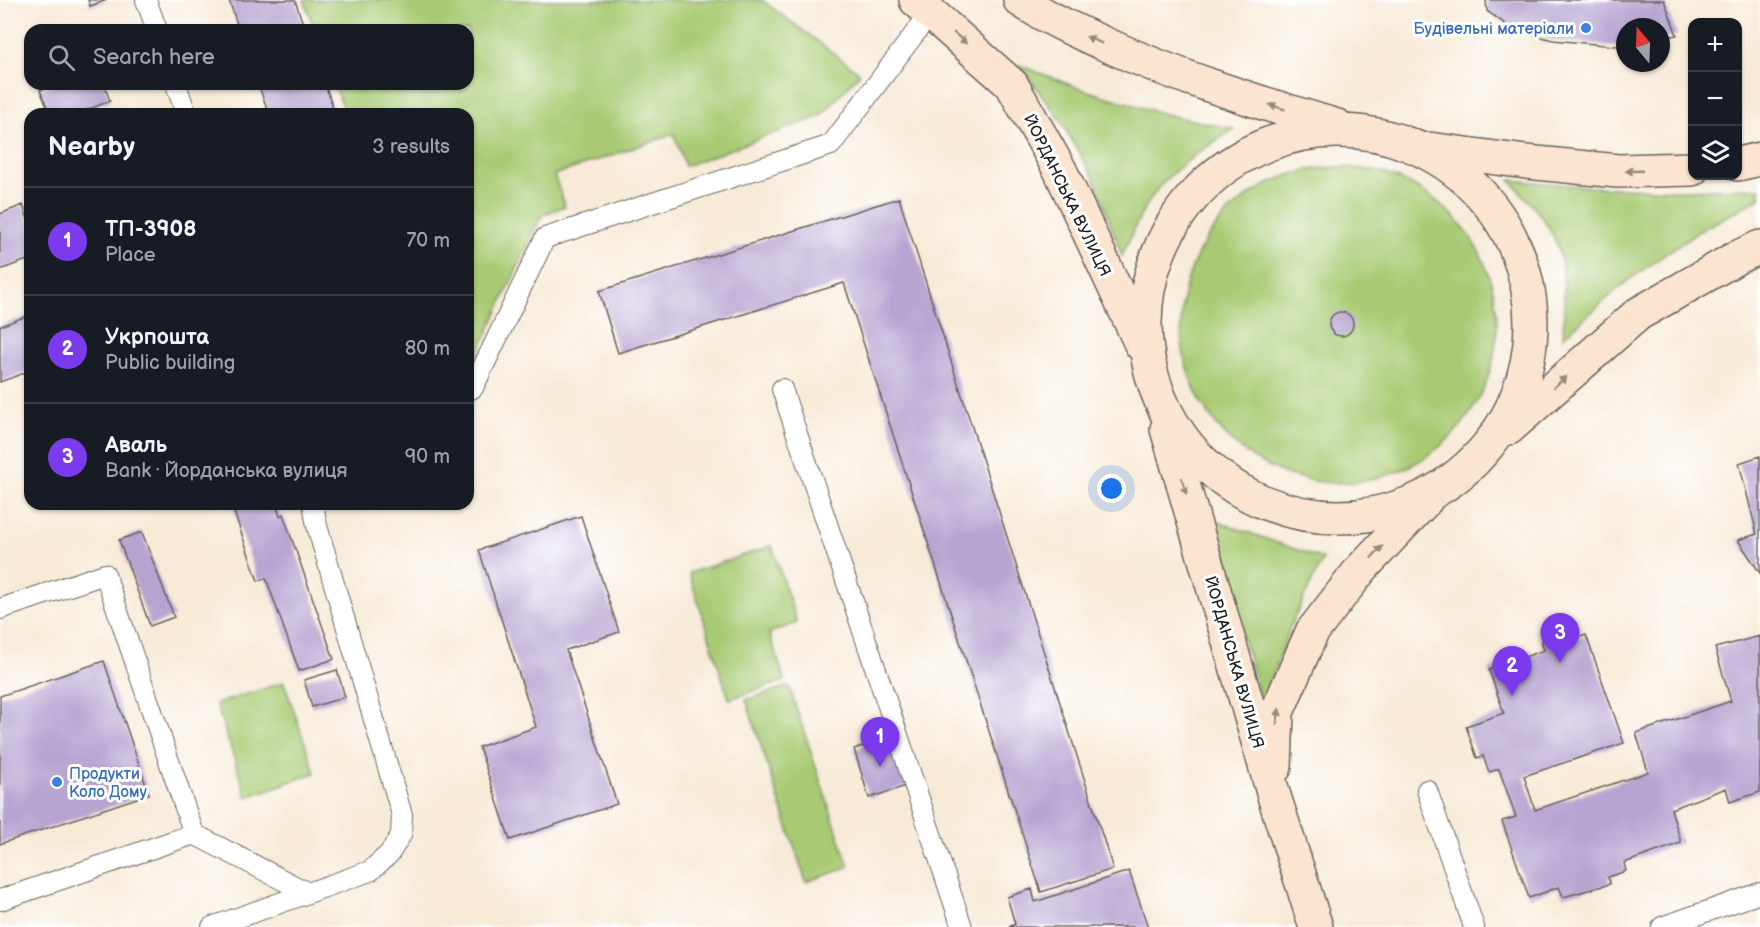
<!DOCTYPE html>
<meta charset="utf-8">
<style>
:root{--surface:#171b24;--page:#20242c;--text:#f1f3f6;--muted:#9ea1a6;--line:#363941;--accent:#7c3aed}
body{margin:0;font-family:"Balsamiq Sans",sans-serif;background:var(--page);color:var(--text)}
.controls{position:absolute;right:18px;top:18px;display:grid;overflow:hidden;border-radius:12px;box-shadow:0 2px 4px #0004}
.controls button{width:54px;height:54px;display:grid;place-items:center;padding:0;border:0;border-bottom:2px solid var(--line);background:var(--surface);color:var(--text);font:30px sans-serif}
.compass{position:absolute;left:1616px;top:18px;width:54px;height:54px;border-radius:50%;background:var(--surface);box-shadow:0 2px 4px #0004;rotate:341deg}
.you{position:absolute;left:1112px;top:489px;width:21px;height:21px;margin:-15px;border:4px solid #fff;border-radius:50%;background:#1a73e8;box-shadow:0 0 0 9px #1a73e833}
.badge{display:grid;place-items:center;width:39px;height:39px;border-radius:50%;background:var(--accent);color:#fff;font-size:20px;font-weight:700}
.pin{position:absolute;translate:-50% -50px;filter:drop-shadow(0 2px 3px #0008)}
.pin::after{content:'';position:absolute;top:32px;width:21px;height:18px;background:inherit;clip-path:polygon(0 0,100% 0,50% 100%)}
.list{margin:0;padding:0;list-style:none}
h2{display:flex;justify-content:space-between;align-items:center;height:78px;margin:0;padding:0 24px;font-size:26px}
h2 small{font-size:20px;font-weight:400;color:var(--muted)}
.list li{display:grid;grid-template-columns:39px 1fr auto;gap:18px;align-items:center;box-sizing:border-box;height:108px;padding:0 24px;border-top:2px solid var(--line)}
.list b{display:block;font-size:22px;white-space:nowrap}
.list p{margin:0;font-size:20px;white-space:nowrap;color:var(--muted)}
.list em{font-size:20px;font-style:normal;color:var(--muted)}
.icon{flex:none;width:33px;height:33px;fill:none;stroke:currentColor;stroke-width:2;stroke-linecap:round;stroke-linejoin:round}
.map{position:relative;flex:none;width:1760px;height:927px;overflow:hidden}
.search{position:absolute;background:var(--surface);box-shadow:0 2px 4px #0004;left:24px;top:24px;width:450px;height:66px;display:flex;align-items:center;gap:15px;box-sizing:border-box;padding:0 21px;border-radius:18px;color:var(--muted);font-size:22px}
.panel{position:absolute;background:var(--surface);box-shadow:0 2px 4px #0004;left:24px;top:108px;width:450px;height:402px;border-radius:18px}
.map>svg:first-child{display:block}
.green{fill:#a9cb73;stroke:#627448;stroke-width:1.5}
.building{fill:#b6a5d1}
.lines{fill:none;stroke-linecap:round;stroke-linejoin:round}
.service-casing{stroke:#69645e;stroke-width:22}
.secondary-casing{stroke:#69645e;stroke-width:36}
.service{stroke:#fff;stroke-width:20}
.secondary{stroke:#fce5d0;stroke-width:33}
.oneway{fill:#978b7f}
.shop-dot{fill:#3f7fe0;stroke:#fff;stroke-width:2}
.labels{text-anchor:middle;stroke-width:6;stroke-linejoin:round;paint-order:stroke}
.shop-label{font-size:16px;fill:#366cbe;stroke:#fff;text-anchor:end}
.street-label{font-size:16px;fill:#1c1c1c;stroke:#fff}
</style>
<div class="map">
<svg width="1760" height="927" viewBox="0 0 1760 927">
<rect width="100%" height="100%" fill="#fff"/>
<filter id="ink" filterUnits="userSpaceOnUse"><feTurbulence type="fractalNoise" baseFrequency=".0167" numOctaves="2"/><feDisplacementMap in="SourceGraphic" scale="12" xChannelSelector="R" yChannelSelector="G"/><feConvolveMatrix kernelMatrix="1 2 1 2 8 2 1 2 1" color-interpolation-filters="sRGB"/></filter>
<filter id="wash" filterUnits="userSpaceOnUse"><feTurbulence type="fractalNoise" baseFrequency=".008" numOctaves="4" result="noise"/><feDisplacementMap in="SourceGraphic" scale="24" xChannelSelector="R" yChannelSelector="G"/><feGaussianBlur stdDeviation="1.35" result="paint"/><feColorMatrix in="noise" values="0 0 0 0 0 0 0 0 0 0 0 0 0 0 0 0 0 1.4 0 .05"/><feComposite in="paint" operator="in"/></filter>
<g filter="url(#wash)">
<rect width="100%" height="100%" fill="#f7ebd8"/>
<path class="green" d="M304,0H762L860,73L821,116L685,166L674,134L554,175L565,206L542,215L468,375V114H345L334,84H468V30H315Z
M1019,65L1081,89L1164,114L1234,129C1209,145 1184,161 1163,183C1144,203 1133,231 1122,256L1095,180L1057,115Z
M1181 325a158 158 0 1 1 316 0a158 158 0 1 1-316 0Z
M1510,180L1591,187L1679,190L1760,188V198L1694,234L1626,282L1563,337C1564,308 1567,277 1558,248C1551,224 1527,199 1510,180Z
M1208,518L1323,559L1291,625L1262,704Z
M772,546L797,623L769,633L785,681L729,699L689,573Z
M284,682L315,773L247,797L216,704Z
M789,686L849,867L806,882L746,700Z"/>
<g id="blocks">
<path class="building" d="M88,0H107L90,6Z
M229,0H295L305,30H239Z
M1486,0H1664L1677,35L1661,38V27H1625V44L1615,46L1553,40L1514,30L1487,11Z
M57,84H104L110,101L76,114H50L40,90Z
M258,84H325L335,114H269Z
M899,198L1113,869L1041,892L844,283L618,353L599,291Z
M23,205L30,225V259L0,270V214Z
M1329 324a12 12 0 1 1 24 0a12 12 0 1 1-24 0Z
M30,315V371L0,382V326Z
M1760,456V573L1738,540L1757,534L1739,463Z
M248,504H276L280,516L283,514L334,659L299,671L266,578L258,581L233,509Z
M581,516L619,632L566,650L617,804L510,840L479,747L536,727L479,550Z
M142,532L174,617L150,626L119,540Z
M1566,631L1569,641L1586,635L1624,743L1524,776L1535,810L1648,772L1636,733L1731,701L1715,648L1760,636V792L1730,802L1726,788L1671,809L1681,843L1624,863L1626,871L1608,877L1610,884L1563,897L1559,887L1529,898L1502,821L1516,817L1499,769L1489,772L1483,756L1477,758L1466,726L1504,713L1489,670L1544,650L1541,641Z
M104,661L149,794L0,844V696Z
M337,670L345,697L312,707L304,680Z
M891,737L906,786L869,798L854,749Z
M1129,871L1148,927H1009L1015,924L1007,897L1032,889L1035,902Z"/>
</g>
</g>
<g filter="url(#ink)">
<use href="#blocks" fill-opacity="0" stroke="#69645e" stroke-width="1.5"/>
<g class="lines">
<defs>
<path id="service" d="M146,0L157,30
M176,84L186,114
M782,389L962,927
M468,390L473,388L545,238L831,145L931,12
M0,609L105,574L194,834L0,900
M1427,790L1474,927
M194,834L308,893
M212,927L370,871L389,854L401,835L402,815L317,526L313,504
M1662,927L1760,893"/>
<path id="secondary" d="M916,0L1012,85L1060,170L1141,344
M1020,0C1047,18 1075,31 1105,44C1180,78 1258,102 1337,126
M1145 324a193 193 0 1 1 386 0a193 193 0 1 1-386 0Z
M1429,149L1526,162L1618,171L1692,169
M1738,164L1760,159
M1509,428L1638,314L1736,258L1760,247
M1167,429L1274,796L1316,927
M1275,767L1277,712L1312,632L1361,569L1426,500"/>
</defs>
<use href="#service" class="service-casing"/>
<use href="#secondary" class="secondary-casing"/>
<use href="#service" class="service"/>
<use href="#secondary" class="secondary"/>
</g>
<defs><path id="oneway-solid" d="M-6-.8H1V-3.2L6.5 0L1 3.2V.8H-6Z" transform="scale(1.5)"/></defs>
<g class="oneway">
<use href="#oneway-solid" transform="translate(960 38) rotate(41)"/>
<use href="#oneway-solid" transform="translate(1094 40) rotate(-156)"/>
<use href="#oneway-solid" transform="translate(1277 107) rotate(-163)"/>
<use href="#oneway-solid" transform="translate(1634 171) rotate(178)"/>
<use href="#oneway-solid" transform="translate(1560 382) rotate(-41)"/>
<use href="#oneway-solid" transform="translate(1184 486) rotate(74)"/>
<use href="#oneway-solid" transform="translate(1377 552) rotate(-46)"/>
<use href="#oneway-solid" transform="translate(1278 717) rotate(-81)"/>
</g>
</g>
<g class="shop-dot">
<circle cx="1586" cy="28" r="6"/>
<circle cx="57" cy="782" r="6"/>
</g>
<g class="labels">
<g class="shop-label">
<text x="1574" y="34">Будівельні матеріали</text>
<text x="69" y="779" text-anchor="start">Продукти<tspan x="69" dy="18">Коло Дому</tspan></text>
</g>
<g class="street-label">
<text transform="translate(1068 195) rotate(64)" y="6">ЙОРДАНСЬКА ВУЛИЦЯ</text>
<text transform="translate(1235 662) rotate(74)" y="6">ЙОРДАНСЬКА ВУЛИЦЯ</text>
</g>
</g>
</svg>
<div class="controls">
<button>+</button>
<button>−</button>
<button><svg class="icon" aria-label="layers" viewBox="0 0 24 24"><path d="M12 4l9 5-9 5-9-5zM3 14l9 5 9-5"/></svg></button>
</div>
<svg class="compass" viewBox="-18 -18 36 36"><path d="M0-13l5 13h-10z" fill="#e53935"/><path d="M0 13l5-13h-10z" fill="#9ea1a6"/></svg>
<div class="you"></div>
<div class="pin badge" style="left:880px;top:767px">1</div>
<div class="pin badge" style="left:1512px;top:696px">2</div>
<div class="pin badge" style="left:1560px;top:663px">3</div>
<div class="search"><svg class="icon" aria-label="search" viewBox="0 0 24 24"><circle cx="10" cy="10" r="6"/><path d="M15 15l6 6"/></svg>Search here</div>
<section class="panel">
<h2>Nearby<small>3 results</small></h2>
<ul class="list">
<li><span class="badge">1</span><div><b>ТП-3908</b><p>Place</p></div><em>70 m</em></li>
<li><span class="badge">2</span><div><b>Укрпошта</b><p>Public building</p></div><em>80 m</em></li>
<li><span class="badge">3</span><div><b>Аваль</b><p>Bank · Йорданська вулиця</p></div><em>90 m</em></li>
</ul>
</section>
</div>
